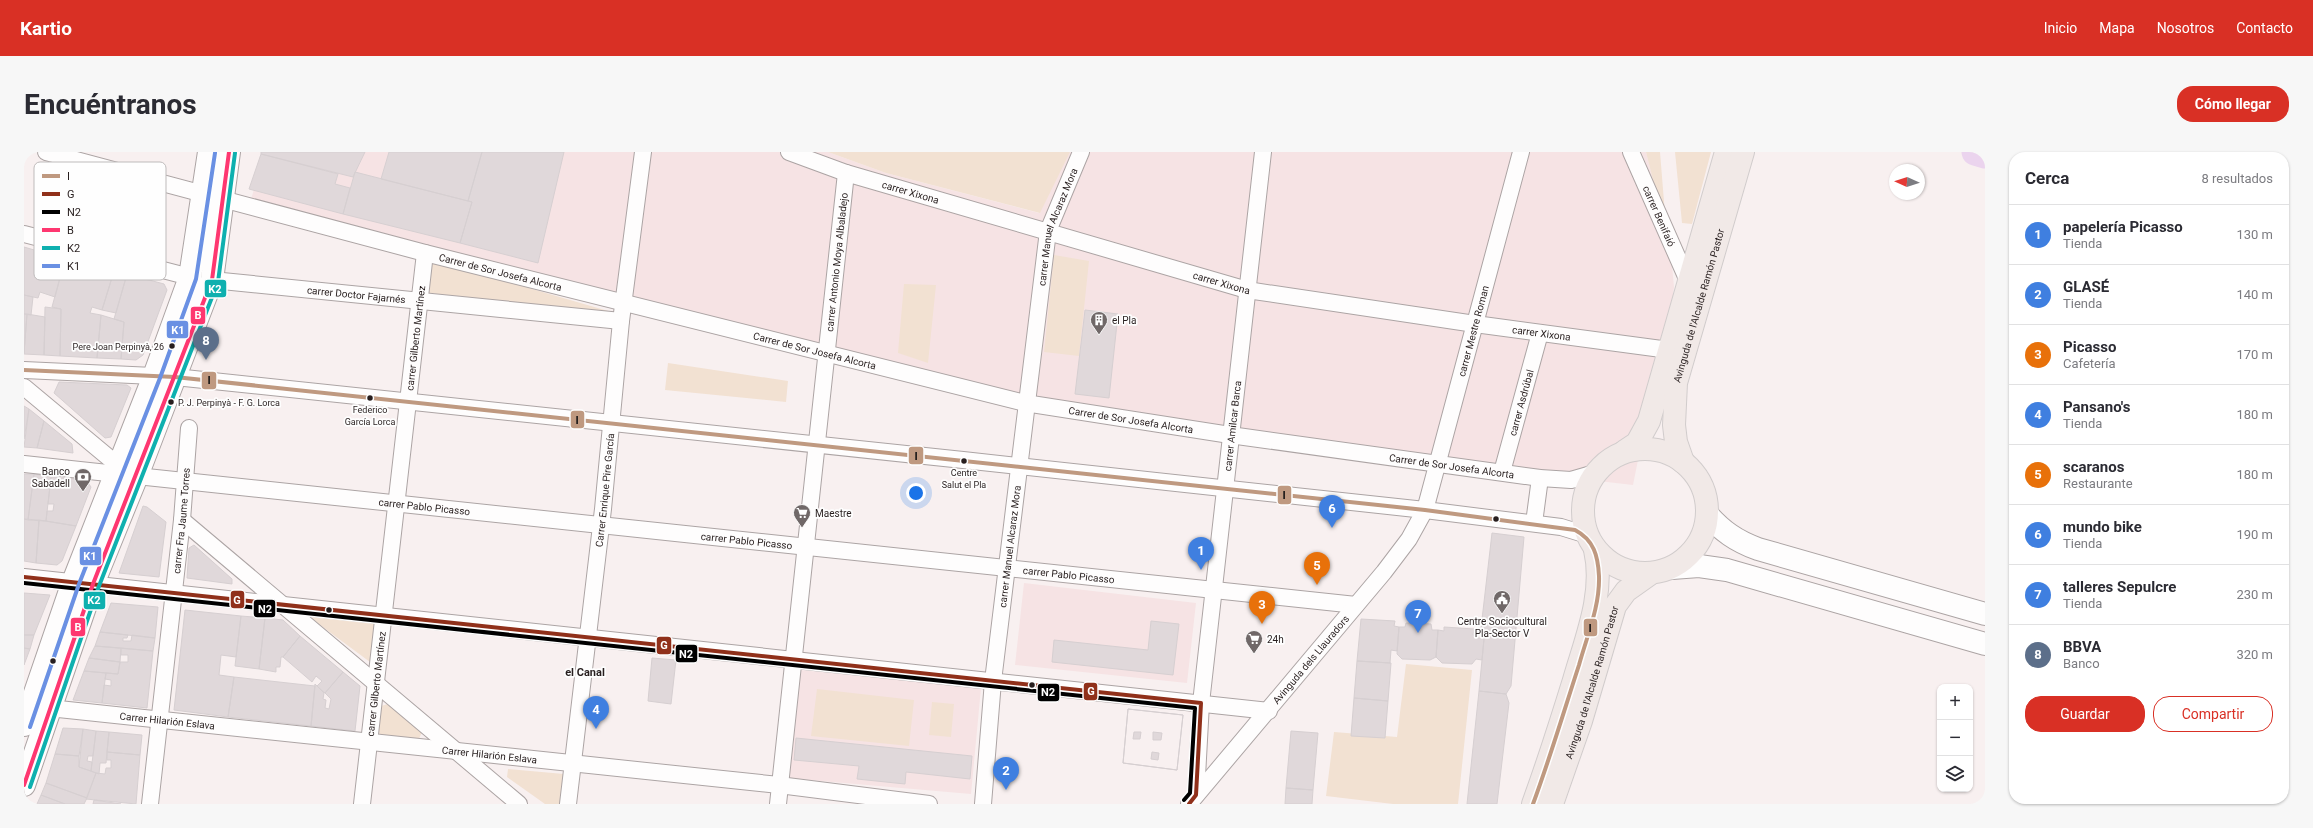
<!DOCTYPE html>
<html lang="es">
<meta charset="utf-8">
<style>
:root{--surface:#fff;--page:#f7f7f7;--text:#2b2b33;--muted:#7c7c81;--line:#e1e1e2;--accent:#d93025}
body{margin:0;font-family:Roboto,sans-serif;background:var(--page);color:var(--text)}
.controls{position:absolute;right:12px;bottom:12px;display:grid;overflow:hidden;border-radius:8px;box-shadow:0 1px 3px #0004}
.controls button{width:36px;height:36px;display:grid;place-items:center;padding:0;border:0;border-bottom:1px solid var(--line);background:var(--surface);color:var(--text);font:20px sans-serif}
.compass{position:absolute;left:1865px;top:12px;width:36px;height:36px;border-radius:50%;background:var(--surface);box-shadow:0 1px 3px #0004;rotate:273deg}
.you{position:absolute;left:892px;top:341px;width:14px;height:14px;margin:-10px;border:3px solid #fff;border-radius:50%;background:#1a73e8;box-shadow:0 0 0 6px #1a73e833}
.badge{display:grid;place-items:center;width:26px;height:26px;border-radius:50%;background:var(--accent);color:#fff;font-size:13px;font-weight:700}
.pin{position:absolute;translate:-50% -33px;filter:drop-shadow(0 1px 2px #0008)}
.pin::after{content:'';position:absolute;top:21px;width:14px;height:12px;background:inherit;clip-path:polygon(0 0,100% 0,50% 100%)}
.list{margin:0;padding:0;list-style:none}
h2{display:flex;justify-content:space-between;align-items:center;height:52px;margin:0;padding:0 16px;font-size:17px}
h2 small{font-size:13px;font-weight:400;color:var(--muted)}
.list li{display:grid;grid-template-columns:26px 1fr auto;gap:12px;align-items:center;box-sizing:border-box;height:60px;padding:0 16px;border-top:1px solid var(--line)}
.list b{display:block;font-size:15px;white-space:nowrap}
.list p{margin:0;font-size:13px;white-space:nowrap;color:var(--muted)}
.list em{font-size:13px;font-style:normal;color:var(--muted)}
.actions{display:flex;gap:8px;padding:12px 16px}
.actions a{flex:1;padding:9px 0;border:1px solid var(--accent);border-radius:16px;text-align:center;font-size:14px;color:var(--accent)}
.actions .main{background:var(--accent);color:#fff}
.icon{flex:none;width:22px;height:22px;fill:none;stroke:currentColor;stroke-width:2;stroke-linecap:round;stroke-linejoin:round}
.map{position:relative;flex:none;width:1961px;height:652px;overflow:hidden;border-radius:16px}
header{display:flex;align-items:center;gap:24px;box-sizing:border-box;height:56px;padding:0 20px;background:var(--accent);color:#fff}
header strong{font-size:19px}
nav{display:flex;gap:22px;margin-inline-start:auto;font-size:14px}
.intro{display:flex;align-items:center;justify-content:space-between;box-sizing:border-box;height:96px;padding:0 24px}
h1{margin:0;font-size:28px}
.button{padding:10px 18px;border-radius:16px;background:var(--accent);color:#fff;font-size:14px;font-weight:700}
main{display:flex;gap:24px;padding:0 24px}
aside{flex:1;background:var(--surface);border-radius:16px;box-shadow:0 1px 3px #0004}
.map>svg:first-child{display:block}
.built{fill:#f6e3e4}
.green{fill:#f2e1d2}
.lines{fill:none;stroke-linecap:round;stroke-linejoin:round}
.river{stroke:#ebd4ee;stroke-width:27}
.building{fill:#e0d8da;stroke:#d6cfd1;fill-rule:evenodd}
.minor-casing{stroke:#aca4a4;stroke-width:18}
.secondary-casing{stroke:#aca4a4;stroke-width:24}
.primary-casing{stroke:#d1cccc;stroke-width:24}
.minor{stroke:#fefdfd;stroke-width:16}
.secondary{stroke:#fefdfd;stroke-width:22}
.primary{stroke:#f1e9e7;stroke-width:22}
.bus-1-casing{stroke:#fefefe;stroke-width:7}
.bus-2-casing{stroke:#fefefe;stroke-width:7}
.bus-3-casing{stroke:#fefefe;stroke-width:7}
.bus-4-casing{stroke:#fefefe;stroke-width:7}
.bus-5-casing{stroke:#fefefe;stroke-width:7}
.bus-6-casing{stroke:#fefefe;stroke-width:7}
.bus-1{stroke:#bf9980;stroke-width:4}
.bus-2{stroke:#90301a;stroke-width:4}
.bus-3{stroke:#000;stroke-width:4}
.bus-4{stroke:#fe3770;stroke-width:4}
.bus-5{stroke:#0eb0af;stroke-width:4}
.bus-6{stroke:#6a90e3;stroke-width:4}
.bus-dot{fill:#271e1e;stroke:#fefefe;stroke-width:1.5}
.labels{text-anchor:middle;stroke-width:3.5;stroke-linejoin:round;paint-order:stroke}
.bus-label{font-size:9px;fill:#271e1e;stroke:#fefefe}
.street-label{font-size:10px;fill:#271e1e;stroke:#fefefe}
.poi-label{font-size:10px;fill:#271e1e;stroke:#fefefe;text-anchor:start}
.neighbourhood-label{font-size:11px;font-weight:bold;fill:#271e1e;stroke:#fefefe}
.key{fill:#fefefe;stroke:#bebbbb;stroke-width:1}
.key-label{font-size:11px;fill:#271e1e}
.line-badge{stroke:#fefefe;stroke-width:1.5}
.badge-label{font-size:11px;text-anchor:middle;font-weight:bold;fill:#fff}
.pale-badge-label{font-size:11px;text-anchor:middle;font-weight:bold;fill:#111}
</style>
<header>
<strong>Kartio</strong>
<nav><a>Inicio</a><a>Mapa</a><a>Nosotros</a><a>Contacto</a></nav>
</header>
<div class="intro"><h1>Encuéntranos</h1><a class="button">Cómo llegar</a></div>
<main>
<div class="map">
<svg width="1961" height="652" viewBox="0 0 1961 652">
<rect width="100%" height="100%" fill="#f8f0f0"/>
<path class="built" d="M242,0H804L862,21L1015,61L1042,0H1622L1646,92L1650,135L1644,180L1622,268L1609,333L1418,311L1022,254L227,47Z
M1000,431L1172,451L1163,531L991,513Z
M776,518L957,536L947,642L762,626Z"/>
<path class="green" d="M804,0H1046L1016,61L862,21Z
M1622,0H1636L1641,62L1638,64Z
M1651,0H1687L1668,72L1658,71Z
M1030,103L1065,109L1055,204L1020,200Z
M408,108L591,161L405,141Z
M880,132L912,133L904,211L874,201Z
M644,211L764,229L762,250L641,238Z
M287,463L351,470L346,510L288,467Z
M1382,512L1448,518L1434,652H1369L1302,644L1310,580L1373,585Z
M793,537L890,548L885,594L787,584Z
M908,550L930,552L927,585L905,583Z
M364,552L398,580L394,589L354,585L357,554Z
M484,617L540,622L536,652H521L483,625Z"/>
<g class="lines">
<path class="river" d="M1951,0L1961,3"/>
</g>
<path class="building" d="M237,0H341L329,25L237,2Z
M365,0H458L444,49L357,27Z
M458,0H540L514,111L436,91L448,50L444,49Z
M237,2L314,22L311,32L326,36L319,62L225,37Z
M331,20L448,50L436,91L319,62Z
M0,95L41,107L31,145L16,140L14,146L0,143Z
M41,107L90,119L78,158L68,155L66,161L77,163L73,206L36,204L37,157L28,155Z
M90,119L103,122L92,161L78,158Z
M103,122L140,132L143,138L119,203L112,208L97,207L100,170L90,167Z
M0,143L9,145L7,163L0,162Z
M21,155L37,157L36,204L20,203Z
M1061,158L1094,162L1085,246L1051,242Z
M0,162H3L0,201Z
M3,162L21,165L20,203L0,202Z
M77,163L100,170L97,207L73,206Z
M35,230L103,233L107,236L87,285L81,286L30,241Z
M0,254L5,257L0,287Z
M5,257L20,269L13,296L0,295Z
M20,269L48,292L49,301L13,296Z
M0,322H10L4,368L0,367Z
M10,322L27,325L22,369L4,368Z
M27,325L62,328L67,335L52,374L22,369L23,359H29L30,352H24Z
M119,354L123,355L142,370L135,425L95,421Z
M0,367L15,368L12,411L0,409Z
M15,368L52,374L38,409L33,413L12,411Z
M1468,381L1500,385L1487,534L1482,542L1455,539L1461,477L1457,476Z
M170,393L208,427V432L163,426L165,396Z
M0,441L26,443L10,483H0Z
M87,451L134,455L131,486L76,480Z
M161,458L217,464L212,505L197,503L195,523L210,525L204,565L150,558Z
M217,464L241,466L235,517L211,514Z
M241,466L259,468L276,484L259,505H257L256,515H252V520L235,517Z
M1337,467L1371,469L1370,474L1375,475L1373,499L1367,498L1366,511L1333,509Z
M1127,469L1155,472L1149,523L1028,510L1030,488L1124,498Z
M1382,471L1407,472L1408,478H1414L1412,505L1406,508L1378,507L1373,502L1375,475H1381Z
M1420,475L1450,477L1449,483H1453V486H1460L1458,508L1452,507L1448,512L1418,511L1412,505L1414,478L1420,479Z
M76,480L104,483L103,486H99V489H107L108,483L131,486L129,499L71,494Z
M0,483H10L6,497L0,496Z
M276,484L319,520L301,541L293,534L298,529L292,524L288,530L259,505Z
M71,494L97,496L96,510L65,506Z
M0,496L6,497L0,513Z
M97,496L129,499L123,556L78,551L80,533L87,534V528L81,527L82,521L94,522L96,510H104V503H97Z
M65,506L96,510L94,522L60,519Z
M628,506L652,508L647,552L624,549Z
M1333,509L1367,511L1364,549L1330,546Z
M60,519L82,521L78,551L49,548Z
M319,520L336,534L331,579L287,574L291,532L300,541L299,547L302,548L301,556L305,557L307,547L301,541Z
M210,525L291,534L287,574L204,565Z
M1455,539L1482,542L1485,551L1473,652H1443Z
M1330,546L1364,549L1361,586L1327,584Z
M1104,557L1159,563L1153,618L1099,611ZM1110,580H1117L1116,587H1109ZM1129,580L1138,581L1137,588H1129ZM1128,600L1135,601L1134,608L1127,607Z
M1104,557L1159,563L1153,618L1099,611Z
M39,576L59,577L55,604L31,602Z
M59,577L72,579L69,604H64L63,609L68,610L67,619L55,615Z
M72,579L85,580L82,611H76L75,622L67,619Z
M1267,579L1294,581L1289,638L1262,636Z
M85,580L118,583L116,603L83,600Z
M772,586L948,604L946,627L882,620L881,632L833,627L835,614L770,608Z
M83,600L116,603L112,652L62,647L72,621L81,622L82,616H87V608H83Z
M31,602L55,604V615L72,621L63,646L22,631Z
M22,631L63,646L60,652H41L17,643Z
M1262,636L1289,638L1288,652H1261Z
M17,643L41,652H13Z
M70,648L97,652H69Z"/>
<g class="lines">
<defs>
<g id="minor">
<path id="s1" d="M22,0L401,101L1001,251L1206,283L1516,326L1547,328L1571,321"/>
<path id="s2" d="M765,0L822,21L1223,138L1451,172L1645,198"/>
<path id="s3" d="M1607,0L1664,129"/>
<path d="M0,82L166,125"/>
<path id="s4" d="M188,128L597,169"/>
<path d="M0,218L151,225L939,308L1401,358L1537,375L1563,383"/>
<path d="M0,235L96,315"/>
<path d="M0,312L93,322"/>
<path id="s5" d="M1478,320L1516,181"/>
<path id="s6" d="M113,324L1332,453"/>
<path d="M158,368L495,652"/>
<path d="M1510,371L1516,326"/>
<path d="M0,425L1245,559"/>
<path id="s7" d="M25,556L755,633L905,652"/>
<path id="s8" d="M1172,643L1177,551L1239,0"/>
<path id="s9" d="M126,652L158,368L165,276"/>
<path id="s10" d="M338,652L401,101"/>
<path id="s11" d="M544,652L579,357L597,169L619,0"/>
<path id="s12" d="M754,652L822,21"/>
<path id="s13" d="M959,652L969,529L1024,79L1057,0"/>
<path id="s14" d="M1165,652L1360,420L1385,387L1401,358L1497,0"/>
</g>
<path id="secondary" d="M1683,362C1698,379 1712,389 1734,397L1961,462
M1648,416L1675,414L1703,418L1961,492
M0,573L49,430L130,224L166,125L185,0
M0,633L69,432L113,324L188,128L205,0"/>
<g id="primary">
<circle cx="1621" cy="359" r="62"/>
<path d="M1601,299L1613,291L1625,269L1702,0"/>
<path id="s15" d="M1659,310L1652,290L1650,273L1652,231L1719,0"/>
<path d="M1509,652C1524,611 1537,570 1550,528C1562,486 1581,441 1571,398"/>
<path id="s16" d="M1528,652L1557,569L1591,454L1602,439L1626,422"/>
</g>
</defs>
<use href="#minor" class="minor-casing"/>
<use href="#secondary" class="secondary-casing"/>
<use href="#primary" class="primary-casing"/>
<use href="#minor" class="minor"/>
<use href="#secondary" class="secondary"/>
<use href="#primary" class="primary"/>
<defs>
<path id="bus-1" d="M0,218L151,225L1401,358L1551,378C1570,388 1574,404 1575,424C1576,454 1563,484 1555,513C1540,559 1526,606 1509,652"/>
<path id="bus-2" d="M0,425L1177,551L1172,643L1165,652"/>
<path id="bus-3" d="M0,431L1171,556L1166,641L1160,648"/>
<path id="bus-4" d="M0,633L69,432L188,128L205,0"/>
<path id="bus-5" d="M6,635L75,434L194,130L211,1"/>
<path id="bus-6" d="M6,575L55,432L136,226L172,127L191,1"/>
</defs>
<use href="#bus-1" class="bus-1-casing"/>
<use href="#bus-2" class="bus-2-casing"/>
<use href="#bus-3" class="bus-3-casing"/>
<use href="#bus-4" class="bus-4-casing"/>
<use href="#bus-5" class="bus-5-casing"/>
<use href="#bus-6" class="bus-6-casing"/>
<use href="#bus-1" class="bus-1"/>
<use href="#bus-2" class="bus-2"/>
<use href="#bus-3" class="bus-3"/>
<use href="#bus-4" class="bus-4"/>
<use href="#bus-5" class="bus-5"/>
<use href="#bus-6" class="bus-6"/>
</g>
<defs>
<symbol id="building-pin" viewBox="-11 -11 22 30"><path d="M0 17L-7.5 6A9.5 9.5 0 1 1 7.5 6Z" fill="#706868" stroke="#fefefe"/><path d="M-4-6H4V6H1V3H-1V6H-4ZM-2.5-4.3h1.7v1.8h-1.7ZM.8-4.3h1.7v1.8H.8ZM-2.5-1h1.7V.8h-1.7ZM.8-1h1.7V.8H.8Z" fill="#fff"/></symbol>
<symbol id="bank-pin" viewBox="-11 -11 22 30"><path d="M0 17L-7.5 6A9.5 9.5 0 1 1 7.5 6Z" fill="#706868" stroke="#fefefe"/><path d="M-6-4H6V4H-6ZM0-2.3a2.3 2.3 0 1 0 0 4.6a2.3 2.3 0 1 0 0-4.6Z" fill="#fff"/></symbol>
<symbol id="supermarket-pin" viewBox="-11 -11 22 30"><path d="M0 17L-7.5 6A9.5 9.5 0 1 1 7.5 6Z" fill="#706868" stroke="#fefefe"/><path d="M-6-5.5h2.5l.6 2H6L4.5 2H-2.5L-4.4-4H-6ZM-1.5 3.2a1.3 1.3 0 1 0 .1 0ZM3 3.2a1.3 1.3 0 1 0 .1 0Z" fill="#fff"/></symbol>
<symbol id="civic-pin" viewBox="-11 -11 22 30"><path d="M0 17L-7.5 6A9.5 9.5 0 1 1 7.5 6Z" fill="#706868" stroke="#fefefe"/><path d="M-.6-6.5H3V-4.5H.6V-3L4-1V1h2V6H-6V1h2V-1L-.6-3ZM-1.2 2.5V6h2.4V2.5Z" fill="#fff"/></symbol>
</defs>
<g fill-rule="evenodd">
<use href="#building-pin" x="1065" y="158" width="20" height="27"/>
<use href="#bank-pin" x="49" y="315" width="20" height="27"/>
<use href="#supermarket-pin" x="768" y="351" width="20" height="27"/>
<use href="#civic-pin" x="1468" y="437" width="20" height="27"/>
<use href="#supermarket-pin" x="1220" y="477" width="20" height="27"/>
</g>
<g class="bus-dot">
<circle cx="148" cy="194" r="3.5"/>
<circle cx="346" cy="246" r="3.5"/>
<circle cx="147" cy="250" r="3.5"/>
<circle cx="940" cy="309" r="3.5"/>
<circle cx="1472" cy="367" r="3.5"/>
<circle cx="305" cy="458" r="3.5"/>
<circle cx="29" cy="509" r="3.5"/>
<circle cx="1008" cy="533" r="3.5"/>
</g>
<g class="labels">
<g class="bus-label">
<text x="140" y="198" text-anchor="end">Pere Joan Perpinyà, 26</text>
<text x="154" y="254" text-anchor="start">P. J. Perpinyà - F. G. Lorca</text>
<text x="346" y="261">Federico<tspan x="346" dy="12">García Lorca</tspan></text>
<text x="940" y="324">Centre<tspan x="940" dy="12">Salut el Pla</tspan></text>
</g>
<g class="street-label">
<text dy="4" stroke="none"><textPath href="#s2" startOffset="128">carrer Xixona</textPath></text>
<text dy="4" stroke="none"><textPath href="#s3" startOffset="70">carrer Benifaió</textPath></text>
<text dy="4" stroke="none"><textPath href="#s13" startOffset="583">carrer Manuel Alcaraz Mora</textPath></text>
<text dy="4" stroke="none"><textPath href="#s12" startOffset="545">carrer Antonio Moya Albaladejo</textPath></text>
<text dy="4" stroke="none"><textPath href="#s1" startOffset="470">Carrer de Sor Josefa Alcorta</textPath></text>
<text dy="4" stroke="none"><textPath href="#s2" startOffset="452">carrer Xixona</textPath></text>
<text dy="4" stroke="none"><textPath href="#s4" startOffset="145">carrer Doctor Fajarnés</textPath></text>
<text dy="4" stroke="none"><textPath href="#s15" startOffset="161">Avinguda de l'Alcalde Ramón Pastor</textPath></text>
<text dy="4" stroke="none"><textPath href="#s14" startOffset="563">carrer Mestre Roman</textPath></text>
<text dy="4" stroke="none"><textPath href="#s2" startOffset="776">carrer Xixona</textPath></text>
<text dy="4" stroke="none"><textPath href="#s10" startOffset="469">carrer Gilberto Martínez</textPath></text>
<text dy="4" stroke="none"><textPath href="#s1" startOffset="794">Carrer de Sor Josefa Alcorta</textPath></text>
<text dy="4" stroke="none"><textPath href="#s5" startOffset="72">carrer Asdrúbal</textPath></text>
<text dy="4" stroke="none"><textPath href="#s1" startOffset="1118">Carrer de Sor Josefa Alcorta</textPath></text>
<text dy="4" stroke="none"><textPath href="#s8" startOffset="371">carrer Amílcar Barca</textPath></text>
<text dy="4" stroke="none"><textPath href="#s1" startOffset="1442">Carrer de Sor Josefa Alcorta</textPath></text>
<text dy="4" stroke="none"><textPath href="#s11" startOffset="316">Carrer Enrique Pire García</textPath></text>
<text dy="4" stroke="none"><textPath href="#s6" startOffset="289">carrer Pablo Picasso</textPath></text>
<text dy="4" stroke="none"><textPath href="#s9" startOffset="285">carrer Fra Jaume Torres</textPath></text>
<text dy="4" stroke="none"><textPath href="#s6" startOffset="613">carrer Pablo Picasso</textPath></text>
<text dy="4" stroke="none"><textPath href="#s13" startOffset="259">carrer Manuel Alcaraz Mora</textPath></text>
<text dy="4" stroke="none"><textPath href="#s6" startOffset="937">carrer Pablo Picasso</textPath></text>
<text dy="4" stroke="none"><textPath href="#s14" startOffset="189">Avinguda dels Llauradors</textPath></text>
<text dy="4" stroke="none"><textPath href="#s10" startOffset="121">carrer Gilberto Martínez</textPath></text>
<text dy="4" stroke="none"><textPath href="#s16" startOffset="128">Avinguda de l'Alcalde Ramón Pastor</textPath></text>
<text dy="4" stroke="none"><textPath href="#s7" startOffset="119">Carrer Hilarión Eslava</textPath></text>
<text dy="4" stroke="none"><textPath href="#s7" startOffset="443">Carrer Hilarión Eslava</textPath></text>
</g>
<g class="poi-label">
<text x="1088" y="172">el Pla</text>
<text x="46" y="323" text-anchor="end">Banco<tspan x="46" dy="12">Sabadell</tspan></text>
<text x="791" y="365">Maestre</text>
<text x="1478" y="473" text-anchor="middle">Centre Sociocultural<tspan x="1478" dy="12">Pla-Sector V</tspan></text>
<text x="1243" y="491">24h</text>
</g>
<g class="neighbourhood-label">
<text x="561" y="524">el Canal</text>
</g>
</g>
<rect x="10" y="10" width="132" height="118" rx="6" class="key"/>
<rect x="18" y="22" width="18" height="4" fill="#bf9980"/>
<rect x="18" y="40" width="18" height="4" fill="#90301a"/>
<rect x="18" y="58" width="18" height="4" fill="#000"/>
<rect x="18" y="76" width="18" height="4" fill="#fe3770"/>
<rect x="18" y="94" width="18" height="4" fill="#0eb0af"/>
<rect x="18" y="112" width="18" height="4" fill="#6a90e3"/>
<g class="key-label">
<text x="43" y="28">I</text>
<text x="43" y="46">G</text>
<text x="43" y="64">N2</text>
<text x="43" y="82">B</text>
<text x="43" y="100">K2</text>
<text x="43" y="118">K1</text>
</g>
<g class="line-badge">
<rect x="180" y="127" width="23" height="19" rx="4" fill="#0eb0af"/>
<rect x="166" y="154" width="16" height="19" rx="4" fill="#fe3770"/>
<rect x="142" y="168" width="23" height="19" rx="4" fill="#6a90e3"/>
<rect x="177" y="219" width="16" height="19" rx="4" fill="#bf9980"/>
<rect x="546" y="258" width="15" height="19" rx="4" fill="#bf9980"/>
<rect x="884" y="294" width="16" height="19" rx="4" fill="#bf9980"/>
<rect x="1253" y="333" width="15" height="20" rx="4" fill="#bf9980"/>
<rect x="55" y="394" width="23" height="20" rx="4" fill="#6a90e3"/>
<rect x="206" y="438" width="15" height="19" rx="4" fill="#90301a"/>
<rect x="59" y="439" width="23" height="19" rx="4" fill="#0eb0af"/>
<rect x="229" y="447" width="23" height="19" rx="4" fill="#000"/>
<rect x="46" y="465" width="16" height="20" rx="4" fill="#fe3770"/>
<rect x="1559" y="466" width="15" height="19" rx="4" fill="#bf9980"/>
<rect x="632" y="484" width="16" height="19" rx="4" fill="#90301a"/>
<rect x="651" y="492" width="23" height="19" rx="4" fill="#000"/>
<rect x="1059" y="530" width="15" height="19" rx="4" fill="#90301a"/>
<rect x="1013" y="531" width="23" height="19" rx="4" fill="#000"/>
</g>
<g class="badge-label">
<text x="191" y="141">K2</text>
<text x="174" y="167">B</text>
<text x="154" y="182">K1</text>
<text x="66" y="408">K1</text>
<text x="213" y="452">G</text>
<text x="70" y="452">K2</text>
<text x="241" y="461">N2</text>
<text x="54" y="479">B</text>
<text x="640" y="497">G</text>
<text x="662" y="506">N2</text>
<text x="1067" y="543">G</text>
<text x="1024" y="544">N2</text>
</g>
<g class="pale-badge-label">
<text x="185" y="232">I</text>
<text x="553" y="272">I</text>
<text x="892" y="308">I</text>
<text x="1260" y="347">I</text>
<text x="1566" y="480">I</text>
</g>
</svg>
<div class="controls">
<button>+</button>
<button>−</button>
<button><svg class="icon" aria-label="layers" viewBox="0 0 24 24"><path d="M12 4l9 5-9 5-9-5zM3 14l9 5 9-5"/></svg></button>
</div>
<svg class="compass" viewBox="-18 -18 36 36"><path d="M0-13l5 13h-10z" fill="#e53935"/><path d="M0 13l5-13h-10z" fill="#7c7c81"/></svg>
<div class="you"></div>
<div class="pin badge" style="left:1177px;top:418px;background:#3f7fe0">1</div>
<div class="pin badge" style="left:982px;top:638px;background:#3f7fe0">2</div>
<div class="pin badge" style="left:1238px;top:472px;background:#e8710a">3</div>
<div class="pin badge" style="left:572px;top:577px;background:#3f7fe0">4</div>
<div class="pin badge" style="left:1293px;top:433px;background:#e8710a">5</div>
<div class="pin badge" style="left:1308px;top:376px;background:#3f7fe0">6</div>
<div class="pin badge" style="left:1394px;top:481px;background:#3f7fe0">7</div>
<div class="pin badge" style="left:182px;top:208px;background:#5c6f8a">8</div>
</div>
<aside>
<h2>Cerca<small>8 resultados</small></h2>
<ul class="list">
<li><span class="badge" style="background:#3f7fe0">1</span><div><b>papelería Picasso</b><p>Tienda</p></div><em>130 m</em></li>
<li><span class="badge" style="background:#3f7fe0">2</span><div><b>GLASÉ</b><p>Tienda</p></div><em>140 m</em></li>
<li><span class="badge" style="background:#e8710a">3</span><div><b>Picasso</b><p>Cafetería</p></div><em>170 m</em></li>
<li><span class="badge" style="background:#3f7fe0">4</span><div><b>Pansano's</b><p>Tienda</p></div><em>180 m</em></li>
<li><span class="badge" style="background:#e8710a">5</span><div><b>scaranos</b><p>Restaurante</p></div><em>180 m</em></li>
<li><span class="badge" style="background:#3f7fe0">6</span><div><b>mundo bike</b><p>Tienda</p></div><em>190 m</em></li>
<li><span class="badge" style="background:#3f7fe0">7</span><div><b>talleres Sepulcre</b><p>Tienda</p></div><em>230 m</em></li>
<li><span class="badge" style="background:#5c6f8a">8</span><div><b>BBVA</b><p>Banco</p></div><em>320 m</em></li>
</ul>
<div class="actions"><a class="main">Guardar</a><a>Compartir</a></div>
</aside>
</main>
